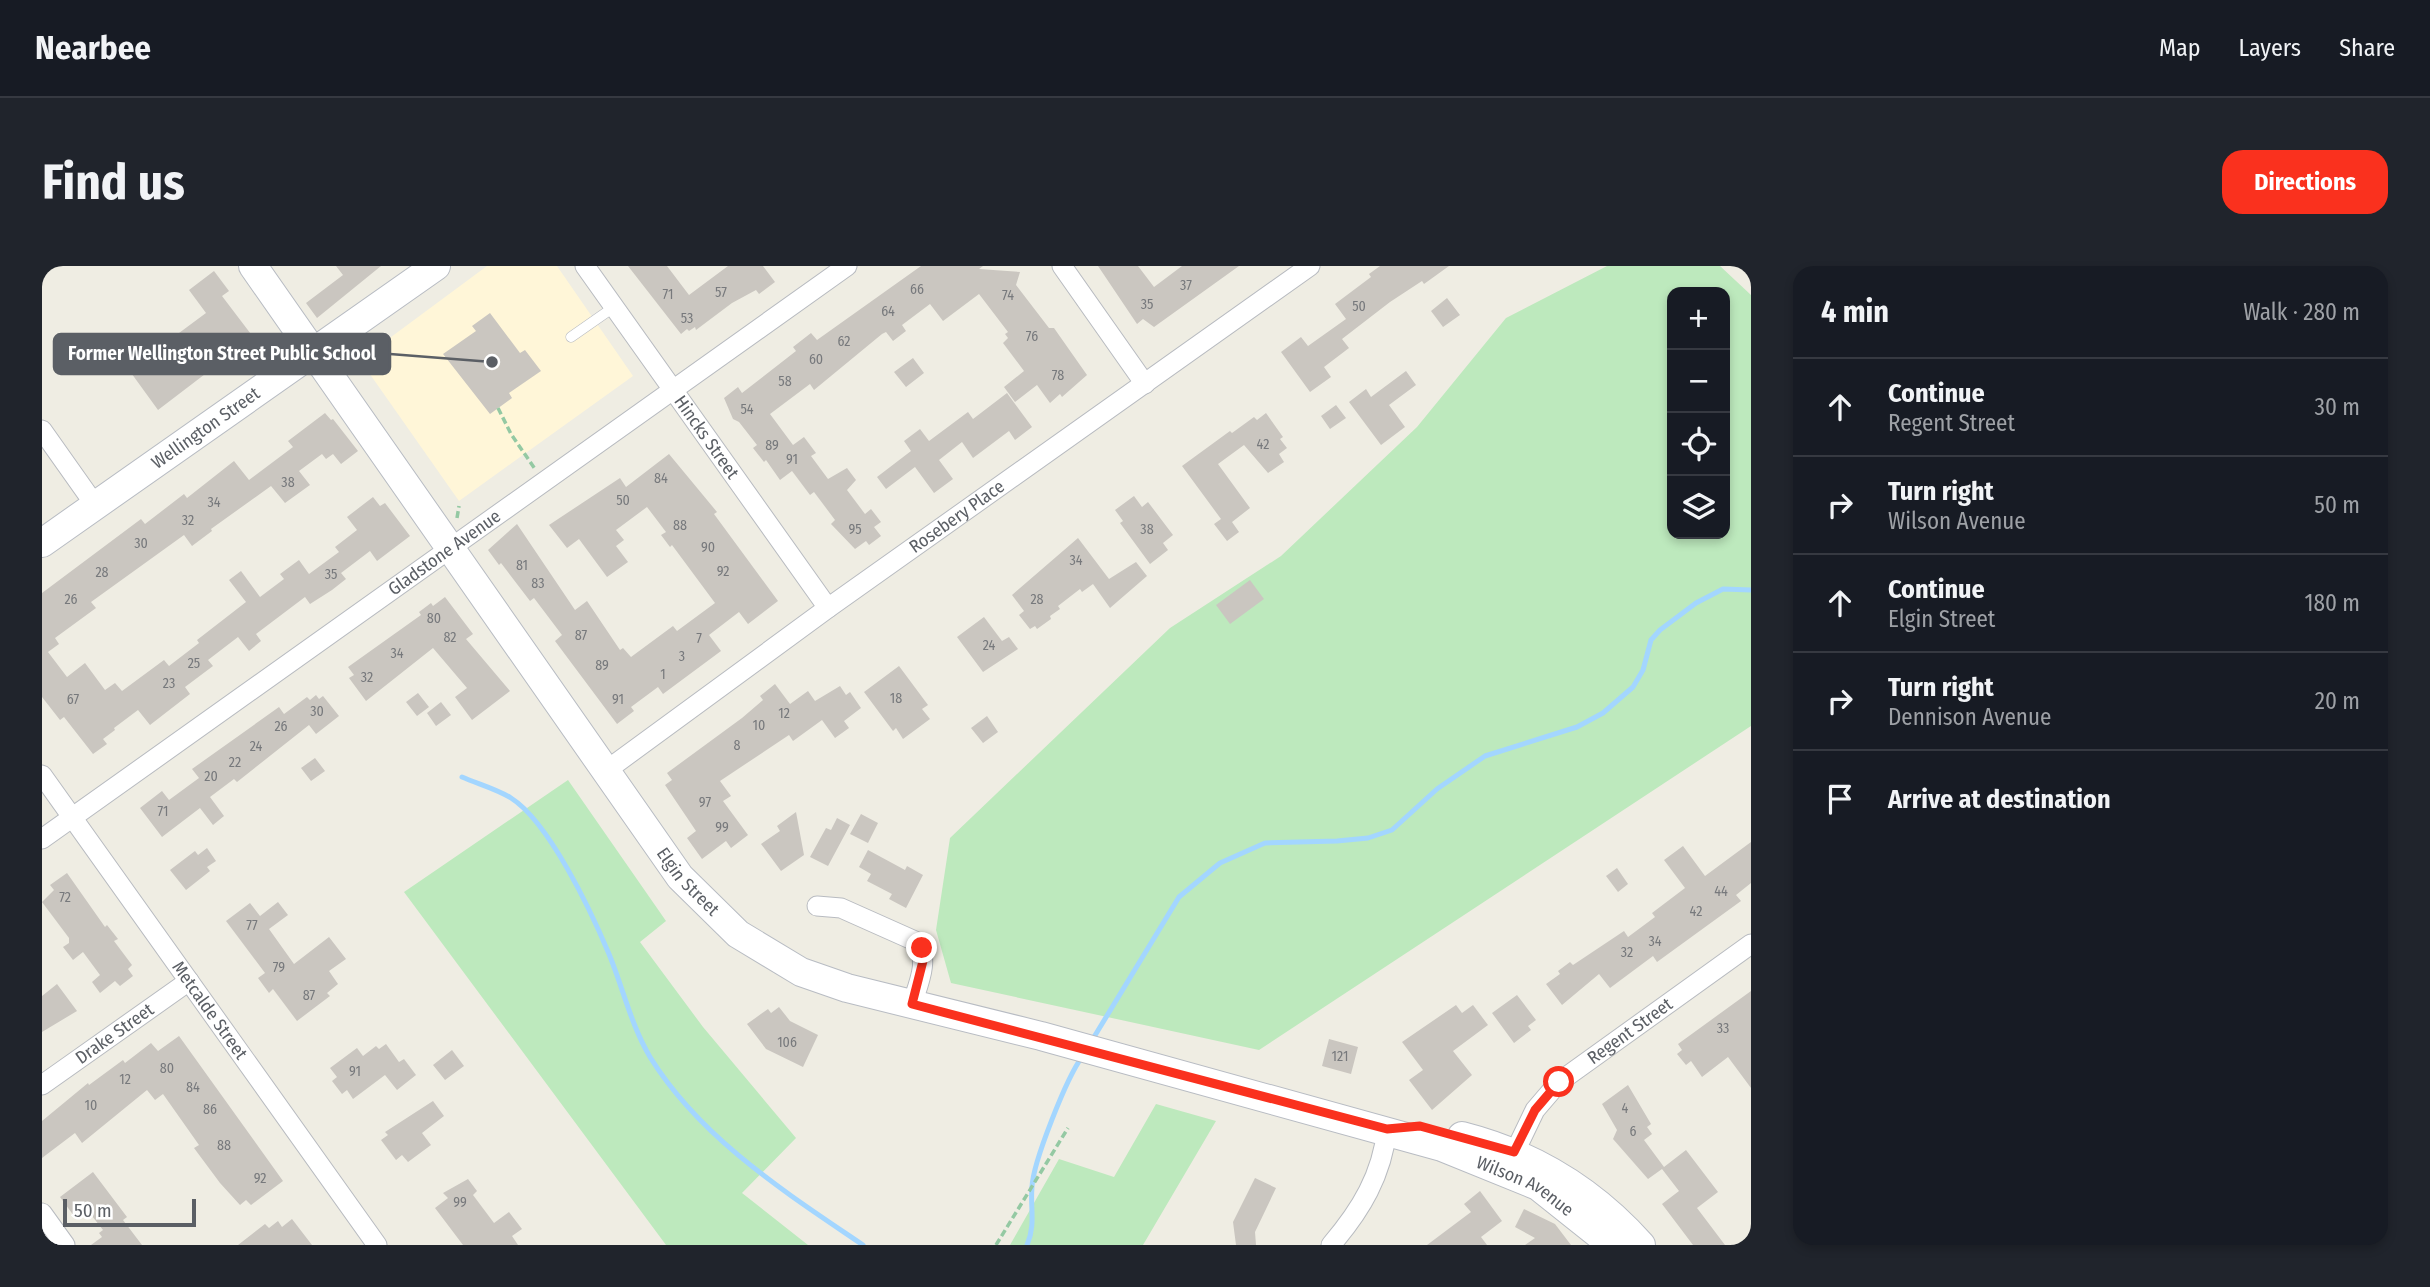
<!DOCTYPE html>
<meta charset="utf-8">
<style>
:root{--surface:#171b24;--page:#20242c;--text:#f1f3f6;--muted:#9ea1a6;--line:#363941;--accent:#fa311e}
body{margin:0;font-family:"Fira Sans Condensed",sans-serif;background:var(--page);color:var(--text)}
.controls{position:absolute;right:21px;top:21px;display:grid;overflow:hidden;border-radius:14px;box-shadow:0 4px 10px #0003}
.controls button{width:63px;height:63px;display:grid;place-items:center;padding:0;border:0;border-bottom:2px solid var(--line);background:var(--surface);color:var(--text);font:35px sans-serif}
.scale{position:absolute;left:21px;bottom:18px;width:133px;box-sizing:border-box;padding-left:7px;border:4px solid #5b5f65;border-top:0;font-size:19px;line-height:24px;white-space:nowrap;color:#5b5f65;-webkit-text-stroke:5px #fff;paint-order:stroke}
.stop{position:absolute;width:21px;height:21px;margin:-16px;border:5px solid #fa311e;border-radius:50%;background:#fff}
.stop.end{background:#fa311e;border-color:#fff;box-shadow:0 2px 7px #0008}
.list{margin:0;padding:0;list-style:none}
h2{display:flex;justify-content:space-between;align-items:center;height:91px;margin:0;padding:0 28px;font-size:30px}
h2 small{font-size:23px;font-weight:400;color:var(--muted)}
.list li{display:grid;grid-template-columns:46px 1fr auto;gap:21px;align-items:center;box-sizing:border-box;height:98px;padding:0 28px;border-top:2px solid var(--line)}
.list b{display:block;font-size:26px;white-space:nowrap}
.list p{margin:0;font-size:23px;white-space:nowrap;color:var(--muted)}
.list em{font-size:23px;font-style:normal;color:var(--muted)}
.icon{flex:none;width:38px;height:38px;fill:none;stroke:currentColor;stroke-width:2;stroke-linecap:round;stroke-linejoin:round}
.map{position:relative;flex:none;width:1709px;height:979px;overflow:hidden;border-radius:21px}
header{display:flex;align-items:center;gap:42px;box-sizing:border-box;height:98px;padding:0 35px;background:var(--surface);border-bottom:2px solid var(--line)}
header strong{font-size:33px}
nav{display:flex;gap:38px;margin-inline-start:auto;font-size:24px}
.intro{display:flex;align-items:center;justify-content:space-between;box-sizing:border-box;height:168px;padding:0 42px}
h1{margin:0;font-size:49px}
.button{padding:18px 32px;border-radius:21px;background:var(--accent);color:#fff;font-size:24px;font-weight:700}
main{display:flex;gap:42px;padding:0 42px}
aside{flex:1;background:var(--surface);border-radius:21px;box-shadow:0 4px 10px #0003}
.map>svg:first-child{display:block}
.commercial{fill:#fff6d8}
.green{fill:#bde9bd;fill-rule:evenodd}
.lines{fill:none;stroke-linecap:round;stroke-linejoin:round}
.stream{stroke:#a3d6ff;stroke-width:5}
.building{fill:#cac6c0}
.lane-casing{stroke:#b8bbc0;stroke-width:11}
.street-casing{stroke:#b8bbc0;stroke-width:21}
.secondary-casing{stroke:#b8bcc3;stroke-width:30}
.path{stroke:#94c9a3;stroke-width:3.5;stroke-dasharray:7 3.5;stroke-linecap:butt}
.lane{stroke:#fff;stroke-width:10}
.street{stroke:#fff;stroke-width:19}
.secondary{stroke:#fff;stroke-width:28}
.route{stroke:#fa311e;stroke-width:9}
.labels{text-anchor:middle;stroke-width:5;stroke-linejoin:round;paint-order:stroke}
.number-label{font-size:14px;fill:#77797c}
.street-label{font-size:18px;fill:#5b5f65;stroke:#fff}
.leader{fill:none;stroke:#5b5f65;stroke-width:2.5}
.callout-dot{fill:#5b5f65;stroke:#fff;stroke-width:2.5}
.callout{fill:#5b5f65;stroke:#5b5f65;stroke-width:2.5}
.callout-label{font-size:19px;text-anchor:middle;font-weight:bold;fill:#fff}
</style>
<header>
<strong>Nearbee</strong>
<nav><a>Map</a><a>Layers</a><a>Share</a></nav>
</header>
<div class="intro"><h1>Find us</h1><a class="button">Directions</a></div>
<main>
<div class="map">
<svg width="1709" height="979" viewBox="0 0 1709 979">
<rect width="100%" height="100%" fill="#efede3"/>
<path class="commercial" d="M445,0H515L591,110L417,235L318,94Z"/>
<path class="green" d="M1565,0H1678L1709,29V460L1217,784L909,717L894,664L908,572L1128,362L1239,290L1375,161L1464,52ZM1630,26H1683V268H1630Z
M526,514L624,655L598,676L661,761L754,872L700,927L766,979H624L362,626Z
M1114,838L1174,855L1101,979H968L1017,893L1072,911Z"/>
<g class="lines">
<path class="stream" d="M420,511C436,518 455,523 469,532C507,556 549,645 567,688C581,722 589,759 608,791C659,873 743,926 821,979
M1049,776L1137,631L1178,597L1223,577L1295,575L1326,572L1350,564L1395,523L1443,490L1535,461L1561,447L1591,421L1601,404L1609,374L1618,364L1654,337L1681,323L1709,324
M985,979C994,958 988,942 990,921C991,896 1025,811 1040,791"/>
</g>
<path class="building" d="M294,0H339L275,52L264,37L301,9Z
M586,0H625L647,29L686,0H721L733,16L717,28L714,24L690,37L654,64L653,61L647,65L645,63L639,68Z
M879,0H941L937,3L978,6L974,19L1007,62H1012L1045,109L1020,131L1018,128L1008,137L995,119L973,136L962,121L982,105L961,77L966,72L963,68L966,66L937,28L901,55L888,38L860,59L864,65L851,75L844,66L840,68L772,124L768,118L728,148L751,179L762,171L774,187L769,190L786,213L805,202L814,214L805,224L823,248L829,243L839,256L832,261L839,270L827,279L824,275L813,283L789,258L793,254L772,226L768,229L750,205L738,214L724,194L722,196L711,182L715,179L697,156L691,153L682,132L696,121L700,127L754,85L751,81L769,67L775,74Z
M1056,0H1096L1112,21L1140,0H1197L1112,61L1101,53L1095,58Z
M1338,0H1407L1382,18L1380,15L1348,36L1300,73L1307,82L1282,101L1289,111L1268,126L1239,86L1259,71L1266,80L1304,53L1293,38L1329,11L1327,8Z
M172,5L187,25L180,30L215,76L192,94L188,89L116,144L87,104L164,47L147,24Z
M1405,32L1418,49L1401,61L1389,45Z
M448,47L478,87L483,84L499,105L467,127L470,132L448,148L401,88L434,65L430,60Z
M871,92L882,107L864,121L852,106Z
M1364,105L1374,119L1347,139L1363,161L1339,179L1307,136L1324,123L1329,131Z
M965,127L990,161L973,174L967,165L931,192L920,176L897,194L911,213L892,227L873,201L844,223L835,211L869,185L862,175L878,163L887,175L926,146L931,153Z
M1294,139L1304,152L1288,163L1279,150Z
M283,147L289,154L291,153L316,185L299,198L291,188L284,193L280,188L257,205L268,219L243,237L229,220L169,263L170,265L150,280L142,269L49,336L54,342L13,372L17,378L6,386L25,411L43,397L63,424L73,417L80,425L122,394L127,400L157,377L155,374L204,336L187,314L199,305L218,331L242,313L238,308L257,294L267,308L297,286L293,281L315,264L305,251L331,231L338,240L343,237L368,270L335,295L328,285L299,307L304,313L290,324L268,338L263,331L214,368L219,375L207,385L196,371L166,394L171,400L143,421L148,428L108,459L96,444L72,462L73,464L61,473L65,478L51,488L22,451L18,454L0,431V327L99,253L103,258L142,228L145,232L192,195L207,214L251,181L246,175Z
M1224,147L1241,171L1238,173L1245,182L1237,188L1242,196L1226,207L1202,179L1176,198L1208,242L1190,256L1197,266L1185,275L1172,258L1179,253L1140,200L1188,165L1190,167L1212,151L1215,154Z
M627,188L675,246L672,248L736,335L706,358L697,346L667,369L679,385L621,428L616,421L589,441L592,445L575,458L513,375L520,369L492,332L488,335L459,297L457,299L446,284L475,258L533,344L545,335L578,384L581,382L589,391L631,360L635,365L673,337L630,279L628,281L619,269L624,266L605,241L574,264L582,274L574,280L586,296L565,311L537,273L525,282L507,259L578,212L584,221Z
M1092,230L1100,241L1106,236L1131,269L1121,277L1126,284L1108,298L1078,257L1081,255L1073,244Z
M1036,272L1067,313L1094,296L1105,310L1068,342L1051,318L1040,326L1038,323L1016,340L1018,343L1008,350L1009,353L995,363L993,360L988,363L977,349L982,345L970,329Z
M1208,314L1222,333L1188,358L1174,339Z
M403,331L431,368L424,373L468,425L430,454L413,431L425,422L391,382L324,435L307,412L312,409L306,401L379,349L377,346L389,337L391,340Z
M942,351L960,375L967,371L976,383L941,406L915,371Z
M857,400L886,439L880,443L888,453L861,473L854,462L851,465L822,426Z
M733,418L748,438L766,425L773,435L798,420L804,429L808,426L819,442L802,455L807,462L793,472L780,454L751,475L747,469L678,515L689,530L681,535L706,569L689,582L684,575L660,593L645,572L654,565L623,519L630,514L625,507L700,452L721,434L718,430Z
M376,427L387,441L375,450L364,436Z
M274,429L277,433L281,430L297,450L274,468L267,459L195,516L192,513L168,531L182,550L171,559L158,542L120,571L98,542L120,525L127,534L157,512L150,503L237,441L242,448L265,431L268,434Z
M399,436L409,449L394,460L385,447Z
M945,450L956,466L941,477L929,462Z
M273,492L283,505L269,515L259,502Z
M754,546L762,589L739,605L719,578L738,565L735,560Z
M819,548L836,557L826,577L808,568Z
M795,552L808,559L786,600L768,591L784,562L789,564Z
M1709,576V617L1694,629L1699,635L1615,696L1611,690L1568,722L1557,708L1520,739L1504,718L1518,708L1516,705L1528,696L1531,699L1582,665L1586,671L1613,651L1610,647L1643,622L1622,594L1641,580L1663,610Z
M165,582L174,595L165,601L168,605L144,624L128,604L153,585L156,589Z
M826,584L863,604L865,600L881,609L864,642L847,633L850,628L825,615L829,608L817,601Z
M1575,602L1586,618L1576,626L1564,610Z
M25,607L63,661L65,659L76,673L72,675L90,699L86,703L91,710L78,720L73,715L58,727L50,716L58,709L41,686L31,694L21,681L27,677V672L0,636L12,624L8,619Z
M236,636L246,649L227,663L252,698L287,671L304,693L287,705L296,718L285,727L288,730L255,755L231,723L227,727L216,712L223,707L184,655L208,637L218,650Z
M15,718L35,745L0,766V730Z
M1709,725V822L1686,791L1660,811L1649,795L1644,799L1635,788L1640,784L1636,778Z
M1475,729L1494,754L1486,760L1489,764L1472,777L1450,747Z
M1414,739L1420,747L1431,739L1446,759L1411,785L1430,809L1390,844L1367,814L1381,804L1360,776Z
M737,741L748,755L776,769L761,801L724,783L705,758L726,743L729,747Z
M137,770L241,915L209,939L204,934L198,939L178,917L152,882L157,879L121,828L113,834L105,824L40,877L33,867L0,892V855L46,817L47,819L81,794L83,797L109,777L116,785Z
M1287,773L1316,781L1309,808L1280,800Z
M344,778L357,796L362,793L374,809L355,824L343,809L311,833L305,824L300,828L290,815L295,811L288,802L315,782L321,790L334,780L337,783Z
M410,784L422,800L403,814L391,799Z
M1586,819L1609,858L1605,861L1610,868L1602,874L1622,901L1644,884L1676,926L1655,942L1683,979H1651L1620,938L1637,925L1620,903L1606,913L1571,873L1575,864L1560,838Z
M391,835L402,850L380,867L389,879L366,896L360,889L354,894L339,874L346,869L343,866Z
M51,906L85,951L81,954L100,979H49L60,971L57,967L61,964L43,941L32,950L18,931Z
M1213,912L1234,922L1213,966L1214,979H1194L1191,956Z
M426,913L435,925L431,929L452,957L467,946L480,963L470,970L476,979H421L393,942L406,932L401,927Z
M1438,925L1460,955L1439,971L1445,979H1385L1429,946L1422,938Z
M1482,943L1513,958L1529,979H1483L1493,972L1473,961Z
M250,953L270,979H196L223,958L227,962L236,955L240,961Z"/>
<g class="lines">
<defs>
<path id="lane" d="M529,71L572,41"/>
<g id="street">
<path id="s1" d="M543,0L786,342"/>
<path d="M1020,0L1103,118"/>
<path d="M0,164L53,239"/>
<path id="s2" d="M565,504L786,342L1268,0"/>
<path id="s3" d="M0,509L335,979"/>
<path id="s4" d="M0,573L805,0"/>
<path d="M775,640L799,642L873,675C889,691 876,719 870,738"/>
<path id="s5" d="M0,819L147,715"/>
<path id="s6" d="M1468,896L1493,844L1517,816L1709,678"/>
<path d="M0,947L23,979"/>
<path d="M1289,979C1319,944 1340,909 1345,863"/>
</g>
<g id="secondary">
<path id="s7" d="M211,0L638,611L696,668L759,706L805,722L999,770L1400,881L1496,920L1570,979"/>
<path id="s8" d="M0,277L394,0"/>
<path d="M1420,870C1490,888 1550,924 1599,979"/>
</g>
</defs>
<use href="#lane" class="lane-casing"/>
<use href="#street" class="street-casing"/>
<use href="#secondary" class="secondary-casing"/>
<path class="path" d="M456,142L469,168L493,203
M415,252L417,240
M954,979L1026,862"/>
<use href="#lane" class="lane"/>
<use href="#street" class="street"/>
<use href="#secondary" class="secondary"/>
</g>
<g class="lines">
<path class="route" d="M880,682L882,691L870,738L1345,863L1378,860L1472,886L1493,844L1517,816"/>
</g>
<g class="labels">
<g class="number-label">
<text x="1144" y="24">37</text>
<text x="875" y="28">66</text>
<text x="679" y="31">57</text>
<text x="626" y="33">71</text>
<text x="966" y="34">74</text>
<text x="1105" y="43">35</text>
<text x="1317" y="45">50</text>
<text x="846" y="50">64</text>
<text x="645" y="57">53</text>
<text x="990" y="75">76</text>
<text x="802" y="80">62</text>
<text x="774" y="98">60</text>
<text x="1016" y="114">78</text>
<text x="743" y="120">58</text>
<text x="705" y="148">54</text>
<text x="1221" y="183">42</text>
<text x="730" y="184">89</text>
<text x="750" y="198">91</text>
<text x="619" y="217">84</text>
<text x="246" y="221">38</text>
<text x="581" y="239">50</text>
<text x="172" y="241">34</text>
<text x="146" y="259">32</text>
<text x="638" y="264">88</text>
<text x="813" y="268">95</text>
<text x="1105" y="268">38</text>
<text x="99" y="282">30</text>
<text x="666" y="286">90</text>
<text x="1034" y="299">34</text>
<text x="480" y="304">81</text>
<text x="681" y="310">92</text>
<text x="60" y="311">28</text>
<text x="289" y="313">35</text>
<text x="496" y="322">83</text>
<text x="29" y="338">26</text>
<text x="995" y="338">28</text>
<text x="392" y="357">80</text>
<text x="539" y="374">87</text>
<text x="408" y="376">82</text>
<text x="657" y="377">7</text>
<text x="947" y="384">24</text>
<text x="355" y="392">34</text>
<text x="640" y="395">3</text>
<text x="152" y="402">25</text>
<text x="560" y="404">89</text>
<text x="621" y="413">1</text>
<text x="325" y="416">32</text>
<text x="127" y="422">23</text>
<text x="854" y="437">18</text>
<text x="31" y="438">67</text>
<text x="576" y="438">91</text>
<text x="275" y="450">30</text>
<text x="742" y="452">12</text>
<text x="717" y="464">10</text>
<text x="239" y="465">26</text>
<text x="695" y="484">8</text>
<text x="214" y="485">24</text>
<text x="193" y="501">22</text>
<text x="169" y="515">20</text>
<text x="663" y="541">97</text>
<text x="121" y="550">71</text>
<text x="680" y="566">99</text>
<text x="1679" y="630">44</text>
<text x="23" y="636">72</text>
<text x="1654" y="650">42</text>
<text x="210" y="664">77</text>
<text x="1613" y="680">34</text>
<text x="1585" y="691">32</text>
<text x="237" y="706">79</text>
<text x="267" y="734">87</text>
<text x="1681" y="767">33</text>
<text x="745" y="781">106</text>
<text x="1298" y="795">121</text>
<text x="125" y="807">80</text>
<text x="313" y="810">91</text>
<text x="83" y="818">12</text>
<text x="151" y="826">84</text>
<text x="49" y="844">10</text>
<text x="1583" y="847">4</text>
<text x="168" y="848">86</text>
<text x="1591" y="870">6</text>
<text x="182" y="884">88</text>
<text x="218" y="917">92</text>
<text x="418" y="941">99</text>
</g>
<g class="street-label">
<text dy="6" stroke="none"><textPath href="#s8" startOffset="200">Wellington Street</textPath></text>
<text dy="6" stroke="none"><textPath href="#s1" startOffset="210">Hincks Street</textPath></text>
<text dy="6" stroke="none"><textPath href="#s2" startOffset="432">Rosebery Place</textPath></text>
<text dy="6" stroke="none"><textPath href="#s4" startOffset="494">Gladstone Avenue</textPath></text>
<text dy="6" stroke="none"><textPath href="#s7" startOffset="754">Elgin Street</textPath></text>
<text dy="6" stroke="none"><textPath href="#s3" startOffset="289">Metcalde Street</textPath></text>
<text dy="6" stroke="none"><textPath href="#s6" startOffset="182">Regent Street</textPath></text>
<text dy="6" stroke="none"><textPath href="#s5" startOffset="89">Drake Street</textPath></text>
<text dy="6" stroke="none"><textPath href="#s7" startOffset="1657">Wilson Avenue</textPath></text>
</g>
</g>
<path class="leader" d="M450 96L348 88"/>
<circle class="callout-dot" cx="450" cy="96" r="7"/>
<rect class="callout" x="12" y="68" width="336" height="40" rx="7"/>
<g class="callout-label">
<text x="180" y="94">Former Wellington Street Public School</text>
</g>
</svg>
<div class="controls">
<button>+</button>
<button>−</button>
<button><svg class="icon" aria-label="locate" viewBox="0 0 24 24"><circle cx="12" cy="12" r="6"/><path d="M12 2v4M12 18v4M2 12h4M18 12h4"/></svg></button>
<button><svg class="icon" aria-label="layers" viewBox="0 0 24 24"><path d="M12 4l9 5-9 5-9-5zM3 14l9 5 9-5"/></svg></button>
</div>
<div class="scale">50 m</div>
<div class="stop" style="left:1517px;top:816px"></div>
<div class="stop end" style="left:880px;top:682px"></div>
</div>
<aside>
<h2>4 min<small>Walk · 280 m</small></h2>
<ul class="list">
<li><svg class="icon" aria-label="ahead" viewBox="0 0 24 24"><path d="M12 20V5M6 11l6-6 6 6"/></svg><div><b>Continue</b><p>Regent Street</p></div><em>30 m</em></li>
<li><svg class="icon" aria-label="right" viewBox="0 0 24 24"><path d="M7 20v-9h11M14 6l5 5-5 5"/></svg><div><b>Turn right</b><p>Wilson Avenue</p></div><em>50 m</em></li>
<li><svg class="icon" aria-label="ahead" viewBox="0 0 24 24"><path d="M12 20V5M6 11l6-6 6 6"/></svg><div><b>Continue</b><p>Elgin Street</p></div><em>180 m</em></li>
<li><svg class="icon" aria-label="right" viewBox="0 0 24 24"><path d="M7 20v-9h11M14 6l5 5-5 5"/></svg><div><b>Turn right</b><p>Dennison Avenue</p></div><em>20 m</em></li>
<li><svg class="icon" aria-label="arrive" viewBox="0 0 24 24"><path d="M6 21V4h12l-3 4 3 4H6"/></svg><div><b>Arrive at destination</b></div></li>
</ul>
</aside>
</main>
